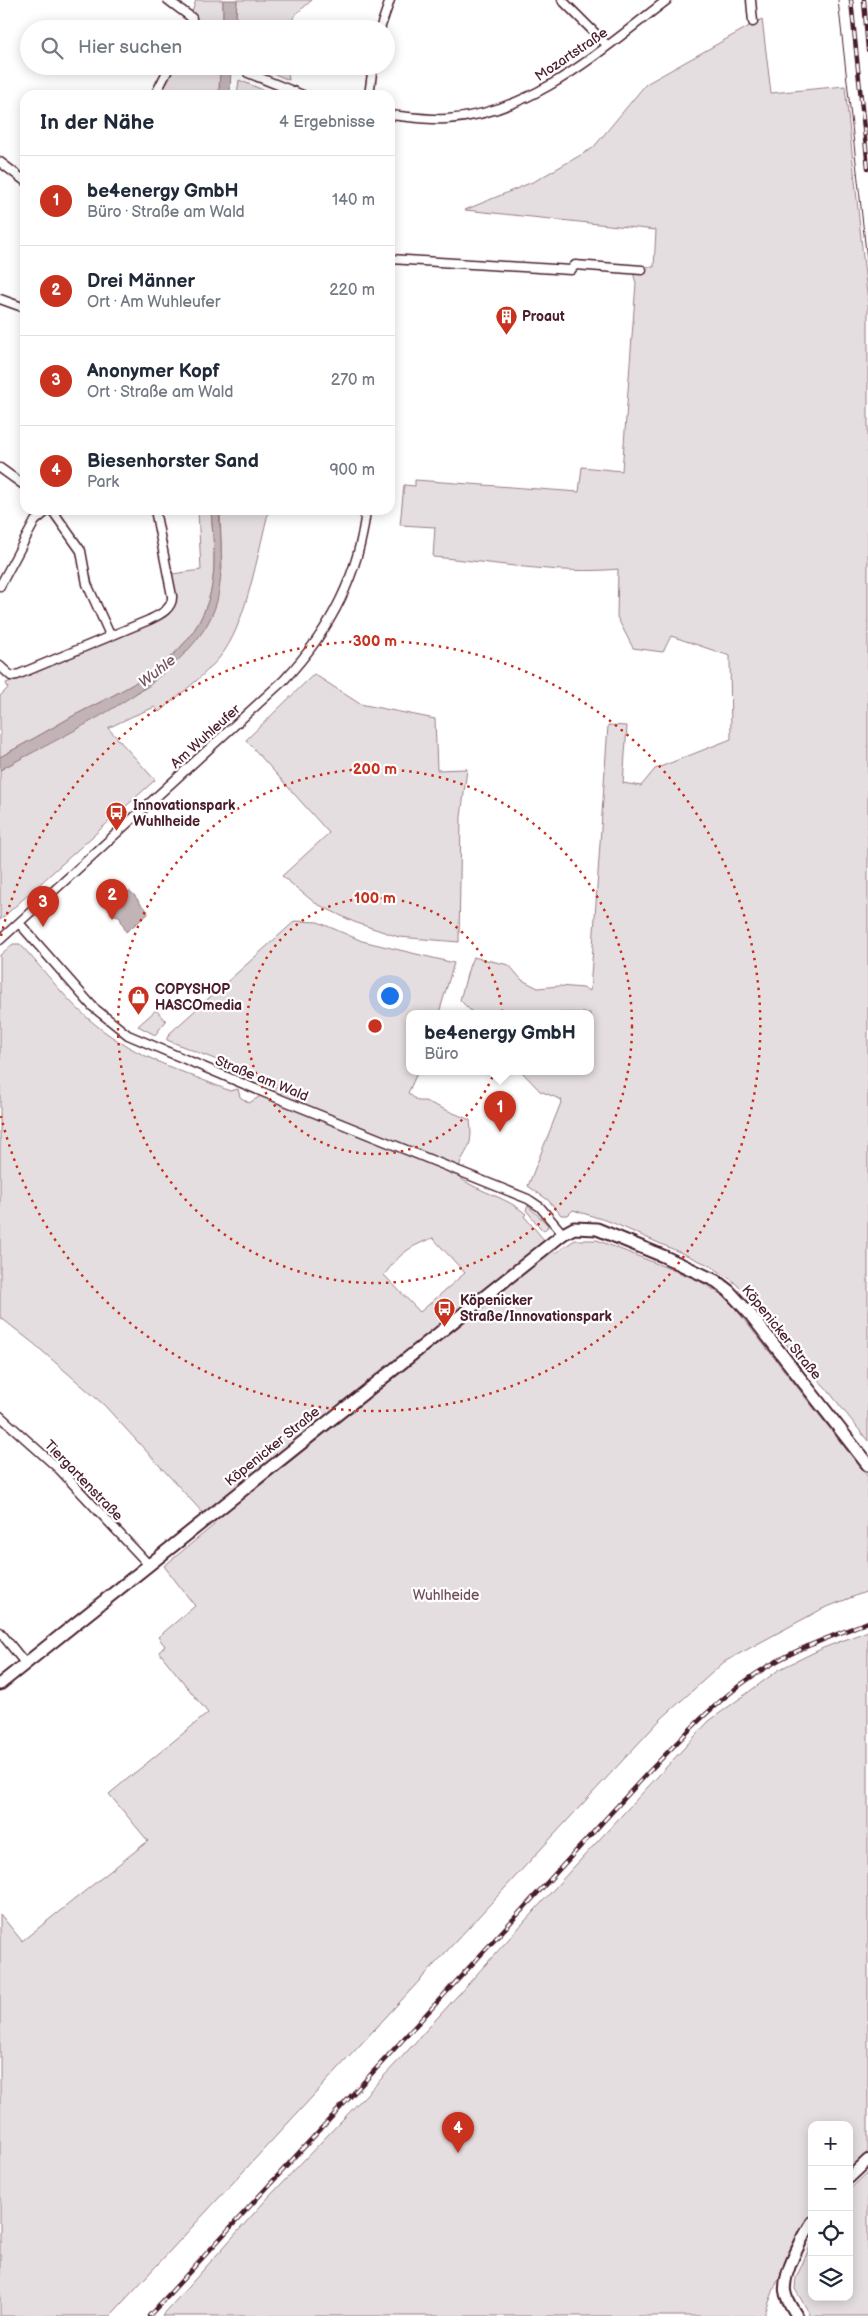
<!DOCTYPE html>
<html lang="de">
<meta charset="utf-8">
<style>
:root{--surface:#fff;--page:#f6f6f7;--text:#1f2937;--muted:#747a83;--line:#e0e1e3;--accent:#c8321e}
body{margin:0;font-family:"Balsamiq Sans",sans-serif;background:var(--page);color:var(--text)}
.controls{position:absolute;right:15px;bottom:15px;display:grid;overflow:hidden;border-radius:10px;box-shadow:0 2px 12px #0003}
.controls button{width:45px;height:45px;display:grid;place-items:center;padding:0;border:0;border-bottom:1px solid var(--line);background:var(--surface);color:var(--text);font:25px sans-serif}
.you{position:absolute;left:389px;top:995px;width:18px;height:18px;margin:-12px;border:4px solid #fff;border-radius:50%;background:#1a73e8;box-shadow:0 0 0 8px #1a73e833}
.badge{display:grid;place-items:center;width:32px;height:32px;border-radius:50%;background:var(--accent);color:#fff;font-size:16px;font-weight:700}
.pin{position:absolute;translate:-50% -41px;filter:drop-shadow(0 1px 2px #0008)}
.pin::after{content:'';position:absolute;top:26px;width:18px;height:15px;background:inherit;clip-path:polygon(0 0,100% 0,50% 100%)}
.popup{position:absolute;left:406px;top:1010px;width:188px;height:65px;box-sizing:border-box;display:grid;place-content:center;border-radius:10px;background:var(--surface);filter:drop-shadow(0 1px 4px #0005);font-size:16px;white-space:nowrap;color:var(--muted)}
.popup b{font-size:19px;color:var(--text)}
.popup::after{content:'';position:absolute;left:50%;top:100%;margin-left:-10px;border:10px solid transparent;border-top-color:var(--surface)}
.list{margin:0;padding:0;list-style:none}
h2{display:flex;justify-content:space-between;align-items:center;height:65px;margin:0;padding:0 20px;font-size:21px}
h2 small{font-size:16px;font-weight:400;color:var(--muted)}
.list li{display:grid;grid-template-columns:32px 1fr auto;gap:15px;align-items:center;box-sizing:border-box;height:90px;padding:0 20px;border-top:1px solid var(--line)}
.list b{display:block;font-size:19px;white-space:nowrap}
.list p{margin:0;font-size:16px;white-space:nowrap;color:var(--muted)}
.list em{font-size:16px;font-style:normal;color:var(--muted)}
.icon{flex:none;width:28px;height:28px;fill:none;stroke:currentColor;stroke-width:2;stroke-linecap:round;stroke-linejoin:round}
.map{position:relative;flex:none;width:868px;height:2316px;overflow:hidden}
.search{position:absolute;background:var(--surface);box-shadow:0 2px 12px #0003;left:20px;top:20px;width:375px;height:55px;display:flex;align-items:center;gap:12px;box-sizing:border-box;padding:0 18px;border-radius:28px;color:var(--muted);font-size:19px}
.panel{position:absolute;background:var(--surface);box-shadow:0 2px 12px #0003;left:20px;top:90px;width:375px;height:425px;border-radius:15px}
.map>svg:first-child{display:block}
.green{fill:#e5dee0;stroke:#987e86;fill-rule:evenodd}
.water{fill:#c1b3b6;stroke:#91787e}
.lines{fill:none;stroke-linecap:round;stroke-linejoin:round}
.minor-casing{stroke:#4a1f2b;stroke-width:11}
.tertiary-casing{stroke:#4a1f2b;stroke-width:14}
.secondary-casing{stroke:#4a1f2b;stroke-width:15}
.minor{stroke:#fff;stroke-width:8}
.tertiary{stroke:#fff;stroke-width:10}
.secondary{stroke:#fff;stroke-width:11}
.tram{stroke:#4a1f2b;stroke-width:1}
.rail-casing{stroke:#4a1f2b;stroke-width:4.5}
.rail{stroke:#fff;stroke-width:2.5;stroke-dasharray:8;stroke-linecap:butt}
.ring{fill:none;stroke:#c8321e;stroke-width:2.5;stroke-dasharray:2.5 5}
.labels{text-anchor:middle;stroke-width:4.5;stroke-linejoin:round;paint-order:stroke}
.street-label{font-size:14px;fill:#4a1f2b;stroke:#fff}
.poi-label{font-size:14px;font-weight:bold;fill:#4a1f2b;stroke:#fff;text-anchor:start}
.park-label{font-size:14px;fill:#714f58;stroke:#fff}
.water-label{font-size:15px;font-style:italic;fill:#74535c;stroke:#fff}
.centre{fill:#c8321e;stroke:#fff;stroke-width:2.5}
.ring-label{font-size:15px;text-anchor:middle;font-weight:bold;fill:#c8321e;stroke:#fff;stroke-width:4.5;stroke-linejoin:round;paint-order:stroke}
</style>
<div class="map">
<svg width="868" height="2316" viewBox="0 0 868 2316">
<rect width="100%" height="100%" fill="#fff"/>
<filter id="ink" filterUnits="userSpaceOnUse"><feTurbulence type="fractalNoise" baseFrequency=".02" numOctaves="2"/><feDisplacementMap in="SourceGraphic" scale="10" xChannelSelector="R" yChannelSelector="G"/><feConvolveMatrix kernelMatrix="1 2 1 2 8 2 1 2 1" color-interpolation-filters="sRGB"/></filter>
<g filter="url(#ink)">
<path class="green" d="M196,0H223V29H196L193,16L191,15Z
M237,0H312L295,15L287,29H235Z
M762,19L771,93L845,86L868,304V1441L826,1388L794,1354L753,1301L733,1281L711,1266L611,1222L573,1210L568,1215H561L548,1200L528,1186L562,1100L540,1091L521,1071H590V1013H473L460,1000L469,967L473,957L509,965L522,980L538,988L559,986L583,988L590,991L608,725L627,726L623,783L641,786L655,769L731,739L730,656L671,636L663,652L633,648L617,617L618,569C561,575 491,562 433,557L435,527L400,525L404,485L415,486V480L579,492L582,467L622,471L636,283L631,266L654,267L656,230L465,210L535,181L593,148L646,84Z
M174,66H220L219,95H160Z
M256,66H287L289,80Z
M239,80L275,95H237Z
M198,510H211C213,540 218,572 208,601C189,662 125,689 73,716C49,730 24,744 0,757V696L8,688L6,683L157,620C179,605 177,599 172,574L201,570Z
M220,510H269C258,550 246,628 219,658C202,678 179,695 159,712L155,707L133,716L108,728L155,780L0,920V770L149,686L207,624L222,569Z
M314,674L360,704L435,719L437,770L467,769L461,817L459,942L399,937L354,922L315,903L282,876L329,833L246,740Z
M295,921L318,922L362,941L454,963L439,1013H410V1071H418L408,1093L418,1101H425L470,1120C471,1129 472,1139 468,1148C461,1162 458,1161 460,1178C481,1193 507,1197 526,1214L524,1216L555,1253L575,1240H597L698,1280L722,1295L735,1308L868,1477V1591L822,1609L724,1662L660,1720L110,2316H0V1914L22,1941L148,1841L109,1794L208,1713L159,1652L165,1646L158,1637L195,1606L164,1566L214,1525L104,1405L33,1343L0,1317V955L13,944H20C45,971 68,1003 96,1025C135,1057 185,1072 230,1091L238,1089L240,1097L249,1103L279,1085L167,1040V1038L170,1033ZM433,1238L465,1273L420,1312L384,1275C400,1254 408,1247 433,1238Z
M156,1010L166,1021L155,1035L138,1026Z
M216,1063L248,1076L244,1079L213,1067Z
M528,1206L547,1224L548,1227L543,1231L526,1210Z
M868,1631V2151L849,2172V2125H812V2215L803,2228L781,2278L777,2281L764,2316H162L265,2201L401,2058L572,1869L709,1721L780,1669L823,1648Z
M868,2172V2316H811L795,2289L796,2278L812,2242V2297H849V2190Z"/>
<path class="water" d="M223,0H237L235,29H223Z
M220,66H231L230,95H219Z
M211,510H219C221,540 224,571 217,601C197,677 65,734 0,770V757C24,744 49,730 73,716C125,689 189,662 208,601C218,572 213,540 211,510Z
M129,891C137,895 139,905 147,910L148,914L126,932L119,916L111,914L109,907L124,893Z"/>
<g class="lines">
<defs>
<path id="minor" d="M168,0L192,18L190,29
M562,0L607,45
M751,0L753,22
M380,29L390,0
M248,73L303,95
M155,95L170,66
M369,95L373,66
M390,115C409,117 428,120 447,119C534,113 601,50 667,0
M0,162L25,181
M390,259L571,270L575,265L642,270
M0,299L25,308
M0,468L25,486
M52,510L81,551L87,584L110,635
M0,586L35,521L48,510
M0,666L11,676L17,675L149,620C159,615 173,609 172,596L155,510
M19,923L93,1007L128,1035L265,1093L528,1199L540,1207L563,1234
M0,940L284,680C329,632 359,576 366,510
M0,1416L60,1470L148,1564
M0,1632L25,1663"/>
<path id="tertiary" d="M849,2178L868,2160
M797,2316C792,2308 786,2300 785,2291C783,2273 802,2238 812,2222"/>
<path id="secondary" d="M0,1684L563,1234L574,1228L597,1229L663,1256L716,1281L729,1291L750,1314L868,1465"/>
</defs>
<use href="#minor" class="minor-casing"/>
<use href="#tertiary" class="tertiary-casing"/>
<use href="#secondary" class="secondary-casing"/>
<use href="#minor" class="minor"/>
<use href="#tertiary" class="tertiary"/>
<use href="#secondary" class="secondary"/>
<path class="tram" d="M838,0L868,270"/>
<defs>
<path id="rail" d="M851,0L868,168
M864,0L868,50
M149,2316L644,1777C683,1736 721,1694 770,1665C801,1647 835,1635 868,1622"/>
</defs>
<use href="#rail" class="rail-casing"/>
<use href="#rail" class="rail"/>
</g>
</g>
<g class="ring">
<circle cx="375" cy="1026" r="128"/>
<circle cx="375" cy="1026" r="257"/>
<path d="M1 936A385 385 0 1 1 1 1116"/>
</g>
<defs>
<symbol id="building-pin" viewBox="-11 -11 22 30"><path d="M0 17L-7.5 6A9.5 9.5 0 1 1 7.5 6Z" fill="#c8321e" stroke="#fff"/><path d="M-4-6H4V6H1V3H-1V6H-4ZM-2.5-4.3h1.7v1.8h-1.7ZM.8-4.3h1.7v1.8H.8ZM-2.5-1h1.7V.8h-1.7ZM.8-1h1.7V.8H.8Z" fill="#fff"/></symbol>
<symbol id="bus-pin" viewBox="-11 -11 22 30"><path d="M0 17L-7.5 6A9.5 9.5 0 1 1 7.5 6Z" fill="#c8321e" stroke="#fff"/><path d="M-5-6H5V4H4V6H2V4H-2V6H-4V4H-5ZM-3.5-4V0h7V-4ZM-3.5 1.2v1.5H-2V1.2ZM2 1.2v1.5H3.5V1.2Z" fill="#fff"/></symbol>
<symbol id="shop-pin" viewBox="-11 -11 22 30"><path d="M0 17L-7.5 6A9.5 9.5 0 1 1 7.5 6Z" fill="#c8321e" stroke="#fff"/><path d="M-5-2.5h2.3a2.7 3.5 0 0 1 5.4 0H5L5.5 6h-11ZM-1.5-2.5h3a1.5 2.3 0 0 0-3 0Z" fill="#fff"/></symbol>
</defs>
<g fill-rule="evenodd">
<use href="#building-pin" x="494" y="304" width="25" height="34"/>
<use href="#bus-pin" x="104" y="800" width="25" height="34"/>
<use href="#shop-pin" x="126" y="984" width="25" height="34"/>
<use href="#bus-pin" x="432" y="1296" width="25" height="34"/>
</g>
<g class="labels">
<g class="street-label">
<text transform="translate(571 54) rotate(-34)" y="5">Mozartstraße</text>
<text transform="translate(205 736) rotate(-42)" y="5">Am Wuhleufer</text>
<text transform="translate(262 1078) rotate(22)" y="5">Straße am Wald</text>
<text transform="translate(782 1332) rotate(51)" y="5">Köpenicker Straße</text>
<text transform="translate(272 1446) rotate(-39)" y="5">Köpenicker Straße</text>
<text transform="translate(84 1480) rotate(46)" y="5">Tiergartenstraße</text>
</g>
<g class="poi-label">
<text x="522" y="321">Proaut</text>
<text x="133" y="810">Innovationspark<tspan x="133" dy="16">Wuhlheide</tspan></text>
<text x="155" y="994">COPYSHOP<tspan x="155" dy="16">HASCOmedia</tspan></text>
<text x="460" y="1305">Köpenicker<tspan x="460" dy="16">Straße/Innovationspark</tspan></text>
</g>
<g class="park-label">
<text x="446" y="1600">Wuhlheide</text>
</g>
<g class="water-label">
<text transform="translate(157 671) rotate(-38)" y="5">Wuhle</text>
</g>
</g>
<circle cx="375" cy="1026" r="8" class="centre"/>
<g class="ring-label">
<text x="375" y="646">300 m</text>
<text x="375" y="774">200 m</text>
<text x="375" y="903">100 m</text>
</g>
</svg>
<div class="controls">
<button>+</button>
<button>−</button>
<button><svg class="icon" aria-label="locate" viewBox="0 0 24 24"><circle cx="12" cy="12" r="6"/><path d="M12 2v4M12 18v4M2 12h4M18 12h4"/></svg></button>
<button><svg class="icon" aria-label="layers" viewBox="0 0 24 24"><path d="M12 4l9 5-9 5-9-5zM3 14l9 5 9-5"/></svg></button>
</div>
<div class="you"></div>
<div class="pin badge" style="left:500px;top:1132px">1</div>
<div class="popup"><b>be4energy GmbH</b>Büro</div>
<div class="pin badge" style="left:112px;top:920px">2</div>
<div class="pin badge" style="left:43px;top:927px">3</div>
<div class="pin badge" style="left:458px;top:2153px">4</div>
<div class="search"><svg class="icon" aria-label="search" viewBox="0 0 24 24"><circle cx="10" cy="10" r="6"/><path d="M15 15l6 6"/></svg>Hier suchen</div>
<section class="panel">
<h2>In der Nähe<small>4 Ergebnisse</small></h2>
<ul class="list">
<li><span class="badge">1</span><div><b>be4energy GmbH</b><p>Büro · Straße am Wald</p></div><em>140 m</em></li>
<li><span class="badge">2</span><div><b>Drei Männer</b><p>Ort · Am Wuhleufer</p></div><em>220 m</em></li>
<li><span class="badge">3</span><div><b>Anonymer Kopf</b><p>Ort · Straße am Wald</p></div><em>270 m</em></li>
<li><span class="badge">4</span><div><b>Biesenhorster Sand</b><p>Park</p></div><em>900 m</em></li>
</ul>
</section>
</div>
